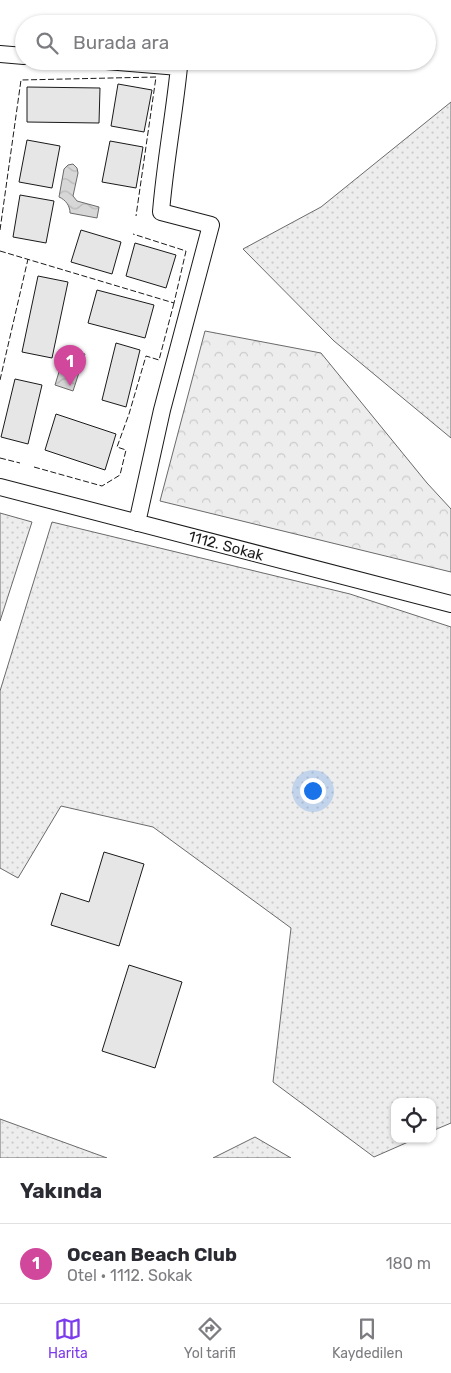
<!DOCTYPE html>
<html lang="tr">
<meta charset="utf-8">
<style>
:root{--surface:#fff;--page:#f2f2f3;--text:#2b2b33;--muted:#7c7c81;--line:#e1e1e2;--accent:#7c3aed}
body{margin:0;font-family:Rubik,sans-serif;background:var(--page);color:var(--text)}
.controls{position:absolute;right:15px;bottom:15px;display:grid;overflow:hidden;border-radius:10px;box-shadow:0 1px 4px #0004}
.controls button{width:45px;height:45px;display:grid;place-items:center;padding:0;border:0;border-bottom:1px solid var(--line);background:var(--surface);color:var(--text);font:25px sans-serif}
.you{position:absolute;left:312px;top:790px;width:18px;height:18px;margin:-12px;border:4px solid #fff;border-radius:50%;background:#1a73e8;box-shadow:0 0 0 8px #1a73e833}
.badge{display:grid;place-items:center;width:32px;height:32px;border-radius:50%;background:var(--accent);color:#fff;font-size:16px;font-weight:700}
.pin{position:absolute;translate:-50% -41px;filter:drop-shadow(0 1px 2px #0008)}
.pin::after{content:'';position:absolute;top:26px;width:18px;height:15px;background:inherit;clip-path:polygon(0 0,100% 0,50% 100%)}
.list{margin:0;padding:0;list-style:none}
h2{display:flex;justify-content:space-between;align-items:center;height:65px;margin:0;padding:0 20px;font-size:21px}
h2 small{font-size:16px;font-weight:400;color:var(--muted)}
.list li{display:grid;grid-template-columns:32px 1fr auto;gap:15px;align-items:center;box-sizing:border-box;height:80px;padding:0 20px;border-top:1px solid var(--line)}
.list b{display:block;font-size:19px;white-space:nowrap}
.list p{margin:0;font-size:16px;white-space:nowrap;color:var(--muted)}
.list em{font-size:16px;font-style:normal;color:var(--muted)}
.icon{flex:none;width:28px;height:28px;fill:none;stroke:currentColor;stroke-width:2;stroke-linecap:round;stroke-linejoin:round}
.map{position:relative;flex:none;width:451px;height:1158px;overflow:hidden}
.search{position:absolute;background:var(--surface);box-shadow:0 1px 4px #0004;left:15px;right:15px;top:15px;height:55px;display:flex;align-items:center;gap:12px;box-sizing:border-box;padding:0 18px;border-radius:28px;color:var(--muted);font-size:19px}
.sheet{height:145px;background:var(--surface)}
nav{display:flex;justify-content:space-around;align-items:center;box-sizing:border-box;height:70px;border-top:1px solid var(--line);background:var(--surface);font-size:14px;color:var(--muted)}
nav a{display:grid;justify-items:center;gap:2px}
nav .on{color:var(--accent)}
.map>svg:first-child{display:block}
.green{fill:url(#green-dots);stroke:#6a6a6a}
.forest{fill:url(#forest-crowns);stroke:#6a6a6a}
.water{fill:url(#water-waves);stroke:#6a6a6a}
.building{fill:#e6e6e6;stroke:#1a1a1a}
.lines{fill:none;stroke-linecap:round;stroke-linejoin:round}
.street-casing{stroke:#1a1a1a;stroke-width:18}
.street{stroke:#fff;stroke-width:16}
.fence{stroke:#1a1a1a;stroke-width:1;stroke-dasharray:6 2.5;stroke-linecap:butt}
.labels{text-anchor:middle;stroke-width:4;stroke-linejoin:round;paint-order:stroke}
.street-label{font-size:15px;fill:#1a1a1a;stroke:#fff}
</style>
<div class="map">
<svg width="451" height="1158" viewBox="0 0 451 1158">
<defs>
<pattern id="green-dots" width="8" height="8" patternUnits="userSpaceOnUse" patternTransform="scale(1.25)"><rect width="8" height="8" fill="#ededed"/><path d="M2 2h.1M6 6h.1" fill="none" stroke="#cbcbcb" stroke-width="1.8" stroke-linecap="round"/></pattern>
<pattern id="forest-crowns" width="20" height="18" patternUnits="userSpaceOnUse" patternTransform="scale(1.25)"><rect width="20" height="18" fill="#ededed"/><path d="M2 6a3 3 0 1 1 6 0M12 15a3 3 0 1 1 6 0" fill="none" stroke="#cbcbcb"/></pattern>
<pattern id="water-waves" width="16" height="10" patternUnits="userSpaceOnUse" patternTransform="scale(1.25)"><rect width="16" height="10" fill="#d7d7d7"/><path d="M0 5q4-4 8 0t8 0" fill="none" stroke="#b8b8b8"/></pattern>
</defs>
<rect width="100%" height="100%" fill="#fff"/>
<path class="green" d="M451,102V438L334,341L243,249L321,207Z
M0,513L32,522L0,621Z
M52,522L350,594L451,627V1123L432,1131V1102H395V1139H415L374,1157L273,1082L291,928L153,827L61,806L18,878L0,868V691Z
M0,1119L107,1158H0Z
M255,1137L291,1158H213Z"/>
<path class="forest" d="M205,331L321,353L427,483L451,509V572L160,501Z"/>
<path class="water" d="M73,164L77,168L78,173L73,196L77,201L99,207L97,218L70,213C70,206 66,200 59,197L64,169L68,165Z
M66,349L85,354L73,391L55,385Z"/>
<path class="building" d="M118,84L152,90L144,132L111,126Z
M27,87L100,88L99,123L27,122Z
M27,140L60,146L52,188L19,182Z
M110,141L143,147L136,188L102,182Z
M20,195L54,201L46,243L13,237Z
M81,230L121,242L112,274L71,262Z
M135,243L176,255L166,288L126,276Z
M38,276L68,282L52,358L22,352Z
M97,290L154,305L145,338L88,323Z
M116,343L140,350L126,407L102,400Z
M15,379L42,385L28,444L1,437Z
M56,414L116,434L105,470L45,450Z
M104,852L144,864L119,946L51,925L61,893L89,902Z
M129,965L182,982L155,1068L102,1051Z"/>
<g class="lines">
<defs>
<path id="street" d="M0,54L24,56
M106,61L179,67C174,116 165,163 161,212L211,225L162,410L137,523
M0,487L451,604"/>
</defs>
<use href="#street" class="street-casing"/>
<use href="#street" class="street"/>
<path class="fence" d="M0,230L21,80L156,77L136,216
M0,251L174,303L186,251L133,234
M0,380L28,259
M0,458L20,463
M34,467L102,486L120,475L126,450L117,447L129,414L146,356L159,360L174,303"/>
</g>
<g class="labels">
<g class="street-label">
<text transform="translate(226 546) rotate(15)" y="5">1112. Sokak</text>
</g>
</g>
</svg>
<div class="controls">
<button><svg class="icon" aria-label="locate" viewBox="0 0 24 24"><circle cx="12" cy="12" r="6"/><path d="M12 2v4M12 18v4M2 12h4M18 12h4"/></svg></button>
</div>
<div class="you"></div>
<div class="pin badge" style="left:70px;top:386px;background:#d1479c">1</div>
<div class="search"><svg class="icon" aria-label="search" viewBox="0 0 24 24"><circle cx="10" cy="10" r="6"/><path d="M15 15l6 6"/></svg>Burada ara</div>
</div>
<section class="sheet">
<h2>Yakında<small></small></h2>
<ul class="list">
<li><span class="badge" style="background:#d1479c">1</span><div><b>Ocean Beach Club</b><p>Otel · 1112. Sokak</p></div><em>180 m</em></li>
</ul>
</section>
<nav>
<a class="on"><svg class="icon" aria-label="map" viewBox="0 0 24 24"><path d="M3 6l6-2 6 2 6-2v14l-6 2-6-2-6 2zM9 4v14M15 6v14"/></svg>Harita</a>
<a><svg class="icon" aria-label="directions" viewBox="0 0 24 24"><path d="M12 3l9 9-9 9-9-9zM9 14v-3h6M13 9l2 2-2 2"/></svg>Yol tarifi</a>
<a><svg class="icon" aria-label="saved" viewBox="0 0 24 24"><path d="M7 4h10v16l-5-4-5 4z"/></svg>Kaydedilen</a>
</nav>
